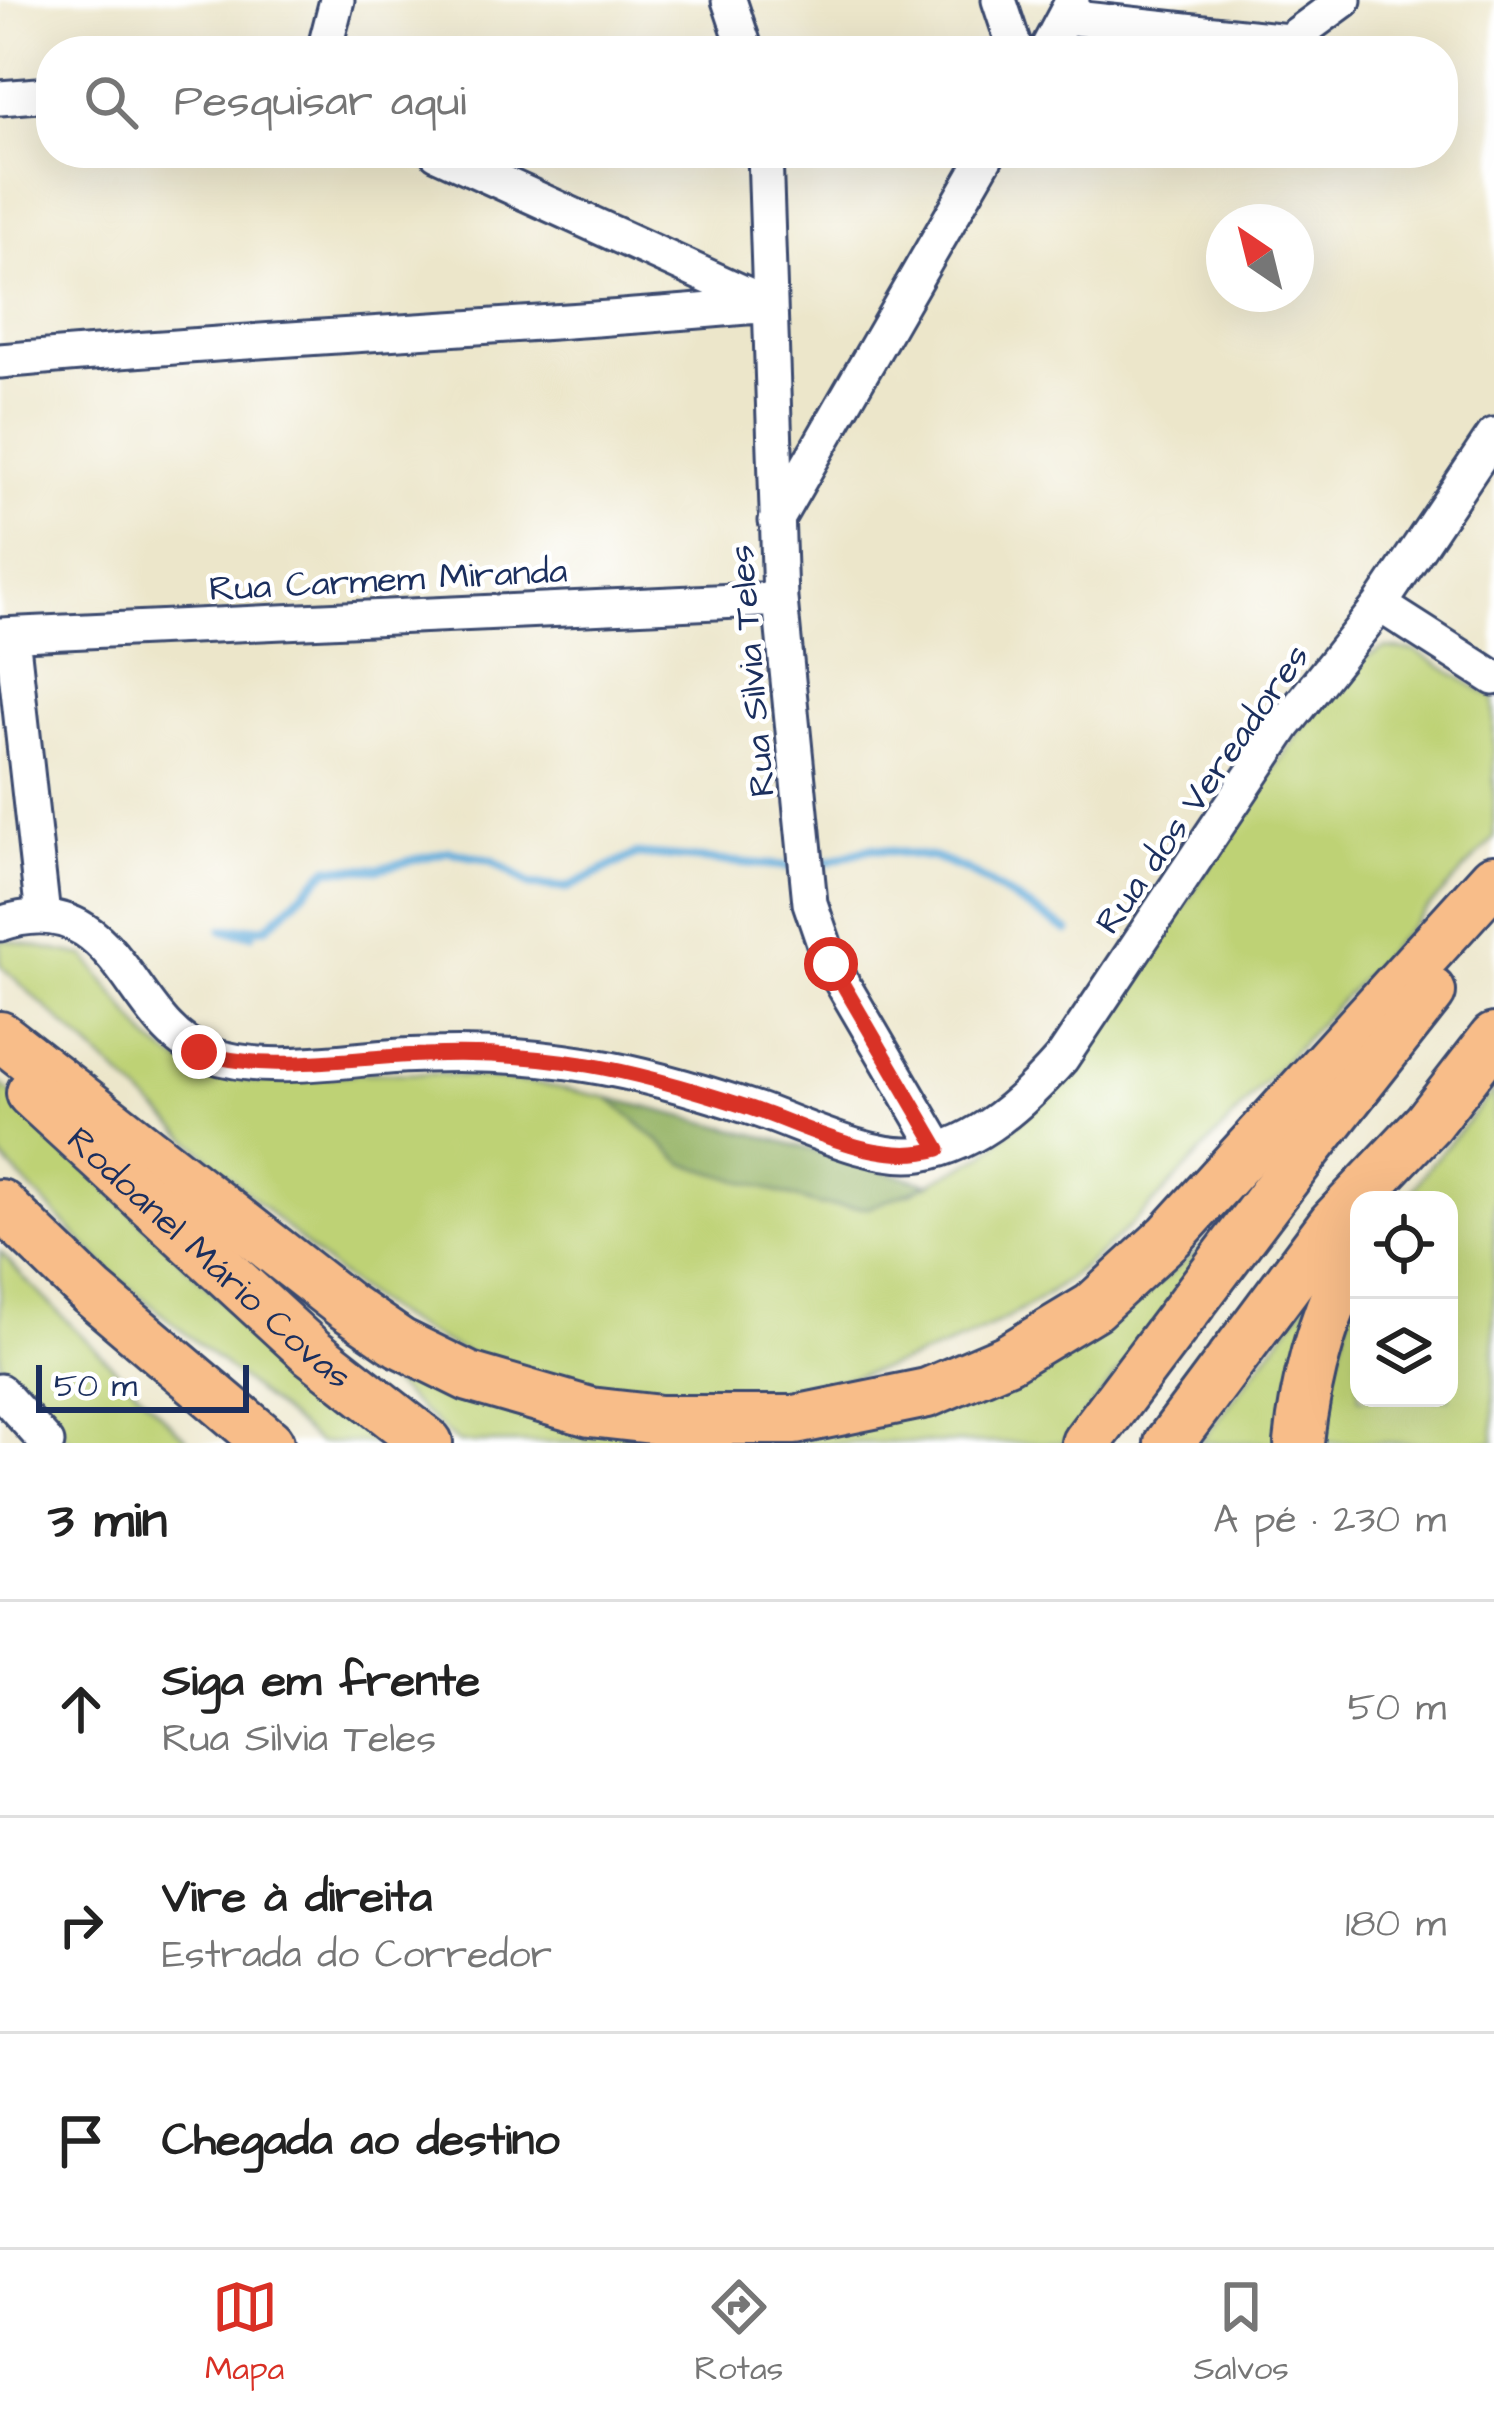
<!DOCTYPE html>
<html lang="pt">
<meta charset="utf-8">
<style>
:root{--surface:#fff;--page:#f6f6f6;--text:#222;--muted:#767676;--line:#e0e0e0;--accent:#d93025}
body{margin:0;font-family:"Architects Daughter",sans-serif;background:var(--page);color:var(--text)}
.controls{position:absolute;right:36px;bottom:36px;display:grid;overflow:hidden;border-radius:24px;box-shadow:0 12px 48px #0002}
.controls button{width:108px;height:108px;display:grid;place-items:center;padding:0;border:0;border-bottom:3px solid var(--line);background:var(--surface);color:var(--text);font:60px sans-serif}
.compass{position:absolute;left:1206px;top:204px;width:108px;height:108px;border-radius:50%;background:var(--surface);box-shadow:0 12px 48px #0002;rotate:325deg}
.scale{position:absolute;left:36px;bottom:30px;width:213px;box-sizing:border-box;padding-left:12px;border:6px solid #1b2f5e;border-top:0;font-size:33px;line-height:42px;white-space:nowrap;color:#1b2f5e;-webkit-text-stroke:9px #fff;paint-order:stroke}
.stop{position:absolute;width:36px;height:36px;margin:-27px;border:9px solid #d93025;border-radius:50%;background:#fff}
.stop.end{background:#d93025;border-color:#fff;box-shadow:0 3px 12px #0008}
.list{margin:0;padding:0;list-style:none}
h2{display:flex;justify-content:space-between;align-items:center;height:156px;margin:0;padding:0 48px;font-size:51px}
h2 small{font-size:39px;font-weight:400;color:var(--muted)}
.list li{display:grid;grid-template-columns:78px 1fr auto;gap:36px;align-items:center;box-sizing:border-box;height:216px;padding:0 48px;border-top:3px solid var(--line)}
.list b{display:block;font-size:45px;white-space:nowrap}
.list p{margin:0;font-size:39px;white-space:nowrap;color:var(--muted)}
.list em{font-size:39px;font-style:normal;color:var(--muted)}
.icon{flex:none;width:66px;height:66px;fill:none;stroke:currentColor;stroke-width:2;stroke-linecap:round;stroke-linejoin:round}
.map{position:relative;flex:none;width:1494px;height:1443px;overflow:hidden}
.search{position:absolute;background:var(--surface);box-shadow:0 12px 48px #0002;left:36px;right:36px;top:36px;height:132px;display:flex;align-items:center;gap:30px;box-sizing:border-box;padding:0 42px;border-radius:48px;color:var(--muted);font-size:45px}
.sheet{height:804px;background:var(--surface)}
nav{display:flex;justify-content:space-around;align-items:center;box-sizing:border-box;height:168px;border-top:3px solid var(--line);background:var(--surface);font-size:33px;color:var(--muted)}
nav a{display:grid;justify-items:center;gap:6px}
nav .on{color:var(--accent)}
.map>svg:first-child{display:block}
.green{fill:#bed275;stroke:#6c806a;stroke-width:3}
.forest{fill:#96b466;stroke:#587262;stroke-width:3}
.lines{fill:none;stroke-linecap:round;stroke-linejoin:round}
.stream{stroke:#60aad8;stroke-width:9}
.minor-casing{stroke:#3a4a6e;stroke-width:39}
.highway-casing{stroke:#3a4a6e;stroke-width:54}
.minor{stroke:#fff;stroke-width:33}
.highway{stroke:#f8bd89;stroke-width:48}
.route{stroke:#d93025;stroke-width:15}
.labels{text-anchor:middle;stroke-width:9;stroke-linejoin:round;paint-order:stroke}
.street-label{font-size:36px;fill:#1b2f5e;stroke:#fff}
</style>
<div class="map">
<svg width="1494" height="1443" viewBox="0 0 1494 1443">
<rect width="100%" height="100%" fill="#fff"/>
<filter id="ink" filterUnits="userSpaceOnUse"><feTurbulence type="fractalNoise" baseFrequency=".00833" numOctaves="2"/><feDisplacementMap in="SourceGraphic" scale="24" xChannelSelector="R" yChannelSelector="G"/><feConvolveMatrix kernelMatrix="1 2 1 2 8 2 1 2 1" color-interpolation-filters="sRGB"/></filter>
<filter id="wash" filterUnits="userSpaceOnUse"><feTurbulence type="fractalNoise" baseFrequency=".004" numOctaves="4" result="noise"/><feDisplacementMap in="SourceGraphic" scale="48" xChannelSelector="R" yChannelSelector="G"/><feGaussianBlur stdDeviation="2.7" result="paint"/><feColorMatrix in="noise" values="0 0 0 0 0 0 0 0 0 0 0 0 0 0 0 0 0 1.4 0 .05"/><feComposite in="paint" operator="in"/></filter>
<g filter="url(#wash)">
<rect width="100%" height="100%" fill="#ece6ca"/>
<path class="green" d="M1385,648L1415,651L1494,698V838C1422,915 1349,991 1277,1069C1210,1142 1146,1220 1067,1280C1020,1316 965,1341 909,1360C740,1418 553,1411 398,1317C348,1287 304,1243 261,1205C173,1126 87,1045 0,965V939L85,956L151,1042L175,1059L212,1073L256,1082L365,1073L441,1074L540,1084L609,1098L686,1164L911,1193L984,1155L1035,1106L1144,971L1230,831L1335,681L1356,662Z
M0,1083L230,1309L397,1443H319L111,1272L0,1156Z
M1494,1090V1443H1315L1359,1279V1398H1449V1200H1406L1431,1164Z
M1293,1150L1063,1443H458L316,1317L330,1313L483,1399L930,1409L1086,1341L1196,1253Z
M0,1251L23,1277L190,1443H71L0,1363Z
M1323,1281L1281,1443H1200Z"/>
<path class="forest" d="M609,1098L773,1139L929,1184L868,1208L819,1205L685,1164Z"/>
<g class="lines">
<path class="stream" d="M252,934L223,930L267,927L329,868L378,869L449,851L493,861L530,885L567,888L637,854L807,868L871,848L935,858L968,871L1068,931"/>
</g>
</g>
<g filter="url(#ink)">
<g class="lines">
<defs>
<path id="minor" d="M729,0L746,51
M999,0L1016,51
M1065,17L1288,41L1344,0
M324,51L337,0
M1046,51L1072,2
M0,98L51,94
M437,153L768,304
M765,153L780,599L810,903L831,964L939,1149
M0,361C256,337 513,329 769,305
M776,521L988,153
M1380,605L1494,678
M0,635L780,599
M12,635L43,916
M0,924C121,883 128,1028 207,1054C274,1077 355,1056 424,1055C478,1053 535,1056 588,1065C645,1074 701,1091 755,1109C800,1124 875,1162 921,1154C979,1144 1025,1100 1062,1058L1284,726L1380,605L1494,435
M0,1391L47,1443"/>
<g id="highway">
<path d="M0,1036L346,1306L400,1343L469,1377L590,1412L661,1420H795L927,1393L1007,1359L1093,1307L1170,1236L1494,879"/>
<path id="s1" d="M31,1093L312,1352L428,1443"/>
<path d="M0,1204L92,1293L269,1443"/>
<path d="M1086,1443L1308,1148L1431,992"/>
<path d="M1169,1443L1333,1223L1428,1123L1494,1038"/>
<path d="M1299,1443C1306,1372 1326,1307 1359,1245"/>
</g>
</defs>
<use href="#minor" class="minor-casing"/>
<use href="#highway" class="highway-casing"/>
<use href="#minor" class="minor"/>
<use href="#highway" class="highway"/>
</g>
</g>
<g class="lines" filter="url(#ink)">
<path class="route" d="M199,1052C271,1075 350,1056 425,1055C478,1053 536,1056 588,1065C642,1074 695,1090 747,1107C806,1126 876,1167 939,1149L831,964"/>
</g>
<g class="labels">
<g class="street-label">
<text transform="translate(388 578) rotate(-3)" y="13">Rua Carmem Miranda</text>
<text transform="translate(750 671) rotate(-95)" y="13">Rua Silvia Teles</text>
<text transform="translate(1201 788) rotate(-55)" y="13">Rua dos Vereadores</text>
<text dy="13" stroke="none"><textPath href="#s1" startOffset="243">Rodoanel Mário Covas</textPath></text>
</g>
</g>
</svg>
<div class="controls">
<button><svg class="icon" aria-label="locate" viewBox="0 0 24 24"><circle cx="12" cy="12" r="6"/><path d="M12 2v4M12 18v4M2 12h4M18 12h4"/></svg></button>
<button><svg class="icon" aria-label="layers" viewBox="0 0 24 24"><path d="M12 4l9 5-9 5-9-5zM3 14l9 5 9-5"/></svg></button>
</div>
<svg class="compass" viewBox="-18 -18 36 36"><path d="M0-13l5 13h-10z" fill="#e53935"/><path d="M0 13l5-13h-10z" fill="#767676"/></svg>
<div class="scale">50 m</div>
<div class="stop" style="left:831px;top:964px"></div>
<div class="stop end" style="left:199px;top:1052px"></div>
<div class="search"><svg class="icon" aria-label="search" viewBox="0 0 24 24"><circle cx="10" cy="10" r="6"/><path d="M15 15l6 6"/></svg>Pesquisar aqui</div>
</div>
<section class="sheet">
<h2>3 min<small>A pé · 230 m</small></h2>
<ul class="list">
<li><svg class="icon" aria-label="ahead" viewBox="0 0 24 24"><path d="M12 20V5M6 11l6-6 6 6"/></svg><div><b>Siga em frente</b><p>Rua Silvia Teles</p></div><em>50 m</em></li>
<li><svg class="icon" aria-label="right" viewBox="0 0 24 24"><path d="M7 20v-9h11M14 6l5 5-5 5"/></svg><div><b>Vire à direita</b><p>Estrada do Corredor</p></div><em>180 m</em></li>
<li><svg class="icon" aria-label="arrive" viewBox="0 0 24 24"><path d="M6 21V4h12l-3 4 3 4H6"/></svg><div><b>Chegada ao destino</b></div></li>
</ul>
</section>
<nav>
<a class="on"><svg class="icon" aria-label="map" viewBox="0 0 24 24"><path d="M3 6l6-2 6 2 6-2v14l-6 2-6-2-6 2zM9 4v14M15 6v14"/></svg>Mapa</a>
<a><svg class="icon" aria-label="directions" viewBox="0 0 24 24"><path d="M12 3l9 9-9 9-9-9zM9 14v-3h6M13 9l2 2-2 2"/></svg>Rotas</a>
<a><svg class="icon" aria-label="saved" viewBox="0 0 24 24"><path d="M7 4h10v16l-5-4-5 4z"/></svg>Salvos</a>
</nav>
